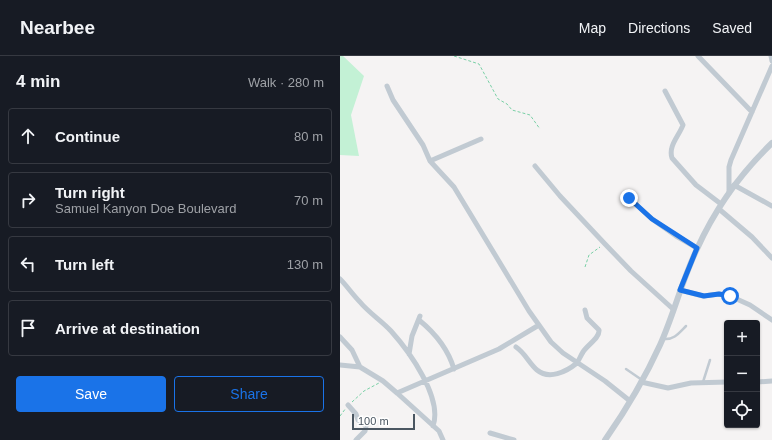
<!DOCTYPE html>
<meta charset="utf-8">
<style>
:root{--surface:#171b24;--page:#242831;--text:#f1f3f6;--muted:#9ea1a6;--line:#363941;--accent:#1a73e8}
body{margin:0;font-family:Helvetica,sans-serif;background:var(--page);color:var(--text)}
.controls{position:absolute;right:12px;bottom:12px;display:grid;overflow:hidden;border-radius:4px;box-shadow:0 1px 3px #0004}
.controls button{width:36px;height:36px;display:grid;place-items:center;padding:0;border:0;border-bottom:1px solid var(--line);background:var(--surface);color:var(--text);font:20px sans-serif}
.scale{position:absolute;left:12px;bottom:10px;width:63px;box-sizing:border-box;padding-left:4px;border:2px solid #4a5661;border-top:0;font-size:11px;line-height:14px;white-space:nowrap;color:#4a5661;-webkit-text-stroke:3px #fff;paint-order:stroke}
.stop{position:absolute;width:12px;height:12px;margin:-9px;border:3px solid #1a73e8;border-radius:50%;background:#fff}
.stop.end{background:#1a73e8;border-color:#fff;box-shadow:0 1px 4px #0008}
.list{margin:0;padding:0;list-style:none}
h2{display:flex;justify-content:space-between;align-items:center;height:52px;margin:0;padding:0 16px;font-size:17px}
h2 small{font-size:13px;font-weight:400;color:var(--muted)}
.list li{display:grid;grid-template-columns:26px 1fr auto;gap:12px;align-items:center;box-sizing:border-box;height:56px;margin:0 8px 8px;padding:0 8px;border:1px solid var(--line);border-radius:4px}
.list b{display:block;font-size:15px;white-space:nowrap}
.list p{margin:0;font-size:13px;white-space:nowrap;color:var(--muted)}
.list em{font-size:13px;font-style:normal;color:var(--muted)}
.actions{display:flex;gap:8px;padding:12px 16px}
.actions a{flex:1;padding:9px 0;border:1px solid var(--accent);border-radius:4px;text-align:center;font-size:14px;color:var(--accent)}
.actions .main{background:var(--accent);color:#fff}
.icon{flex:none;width:22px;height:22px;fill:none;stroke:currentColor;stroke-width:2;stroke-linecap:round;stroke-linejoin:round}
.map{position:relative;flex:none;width:432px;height:384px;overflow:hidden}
header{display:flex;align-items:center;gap:24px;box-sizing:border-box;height:56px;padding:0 20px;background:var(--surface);border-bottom:1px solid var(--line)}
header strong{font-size:19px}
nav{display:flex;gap:22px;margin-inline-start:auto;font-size:14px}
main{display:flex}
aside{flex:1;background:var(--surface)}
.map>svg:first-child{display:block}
.green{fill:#c3f1d5}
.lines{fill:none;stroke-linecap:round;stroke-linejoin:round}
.path{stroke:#7ad0a6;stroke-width:1;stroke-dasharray:3 2;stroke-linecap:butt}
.service{stroke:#c1cad2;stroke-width:2.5}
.minor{stroke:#c1cad2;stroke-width:5}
.tertiary{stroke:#c1cad2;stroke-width:6}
.route{stroke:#1a73e8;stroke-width:5}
</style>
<header>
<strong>Nearbee</strong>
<nav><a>Map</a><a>Directions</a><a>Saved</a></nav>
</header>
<main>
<aside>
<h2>4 min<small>Walk · 280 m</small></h2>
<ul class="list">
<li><svg class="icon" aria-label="ahead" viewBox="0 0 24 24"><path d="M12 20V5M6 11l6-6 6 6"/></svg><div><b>Continue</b></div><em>80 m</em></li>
<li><svg class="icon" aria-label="right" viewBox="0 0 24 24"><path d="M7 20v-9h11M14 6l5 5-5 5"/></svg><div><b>Turn right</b><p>Samuel Kanyon Doe Boulevard</p></div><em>70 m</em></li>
<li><svg class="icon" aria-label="left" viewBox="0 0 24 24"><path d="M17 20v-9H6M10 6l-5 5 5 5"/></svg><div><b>Turn left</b></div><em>130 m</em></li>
<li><svg class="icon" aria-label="arrive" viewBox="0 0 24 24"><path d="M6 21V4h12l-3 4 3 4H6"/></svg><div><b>Arrive at destination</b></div></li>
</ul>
<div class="actions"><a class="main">Save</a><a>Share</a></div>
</aside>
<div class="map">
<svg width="432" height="384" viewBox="0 0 432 384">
<rect width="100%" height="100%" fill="#f5f3f3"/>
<path class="green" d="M0,0H3L24,20L11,59L19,100L0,99Z"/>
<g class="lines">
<path class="path" d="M114,0L139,8L158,43L167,48L172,54L190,59L200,73
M245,211L249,199L260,191
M12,346L24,335L39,327
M0,360L6,352"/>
<path class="service" d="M324,283C334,284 339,277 346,270
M286,313L302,324
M363,326L370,304"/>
<path class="minor" d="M358,0L412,56
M431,0L432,5
M47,30L53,44L83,89L90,105L114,131L189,255L211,286L223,297L265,325L290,345
M325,35L343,69C339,80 328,90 332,102L356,129L381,148
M90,105L141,83
M195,110L220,140L265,188L291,215L333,253
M394,129L432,150
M389,137V111L391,104L432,10
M289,142L312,163L336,180L357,192
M379,153L412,181L432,202
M0,223C7,230 13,239 20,246C29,257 42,265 51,275C69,295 103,342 93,370
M340,234L363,240L379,238L390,240L410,249L432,264
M79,264C95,277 108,293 114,313
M0,281L12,294L20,311L43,325L57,337L99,375L103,384
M176,291C185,297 189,307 197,314C209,324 226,316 237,307C239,304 241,299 243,296C247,289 260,282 259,274L247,262L245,254
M69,298L72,280L80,260
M0,309L20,311
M301,326L328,332L351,327L387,326
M417,326L432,325
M57,337L159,293L199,269
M8,349L16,358L18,364L26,370L25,375L16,384
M150,377L174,384"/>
<path class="tertiary" d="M265,384C286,354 305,322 320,289C334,258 342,224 357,193C375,153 401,117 432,87"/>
</g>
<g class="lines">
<path class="route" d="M289,142L312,163L357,192L340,234L364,240L379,238L390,240"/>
</g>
</svg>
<div class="controls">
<button>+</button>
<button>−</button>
<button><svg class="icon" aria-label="locate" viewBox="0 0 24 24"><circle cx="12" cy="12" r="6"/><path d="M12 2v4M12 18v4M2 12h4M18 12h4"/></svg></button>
</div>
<div class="scale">100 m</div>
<div class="stop" style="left:390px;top:240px"></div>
<div class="stop end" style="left:289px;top:142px"></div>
</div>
</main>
